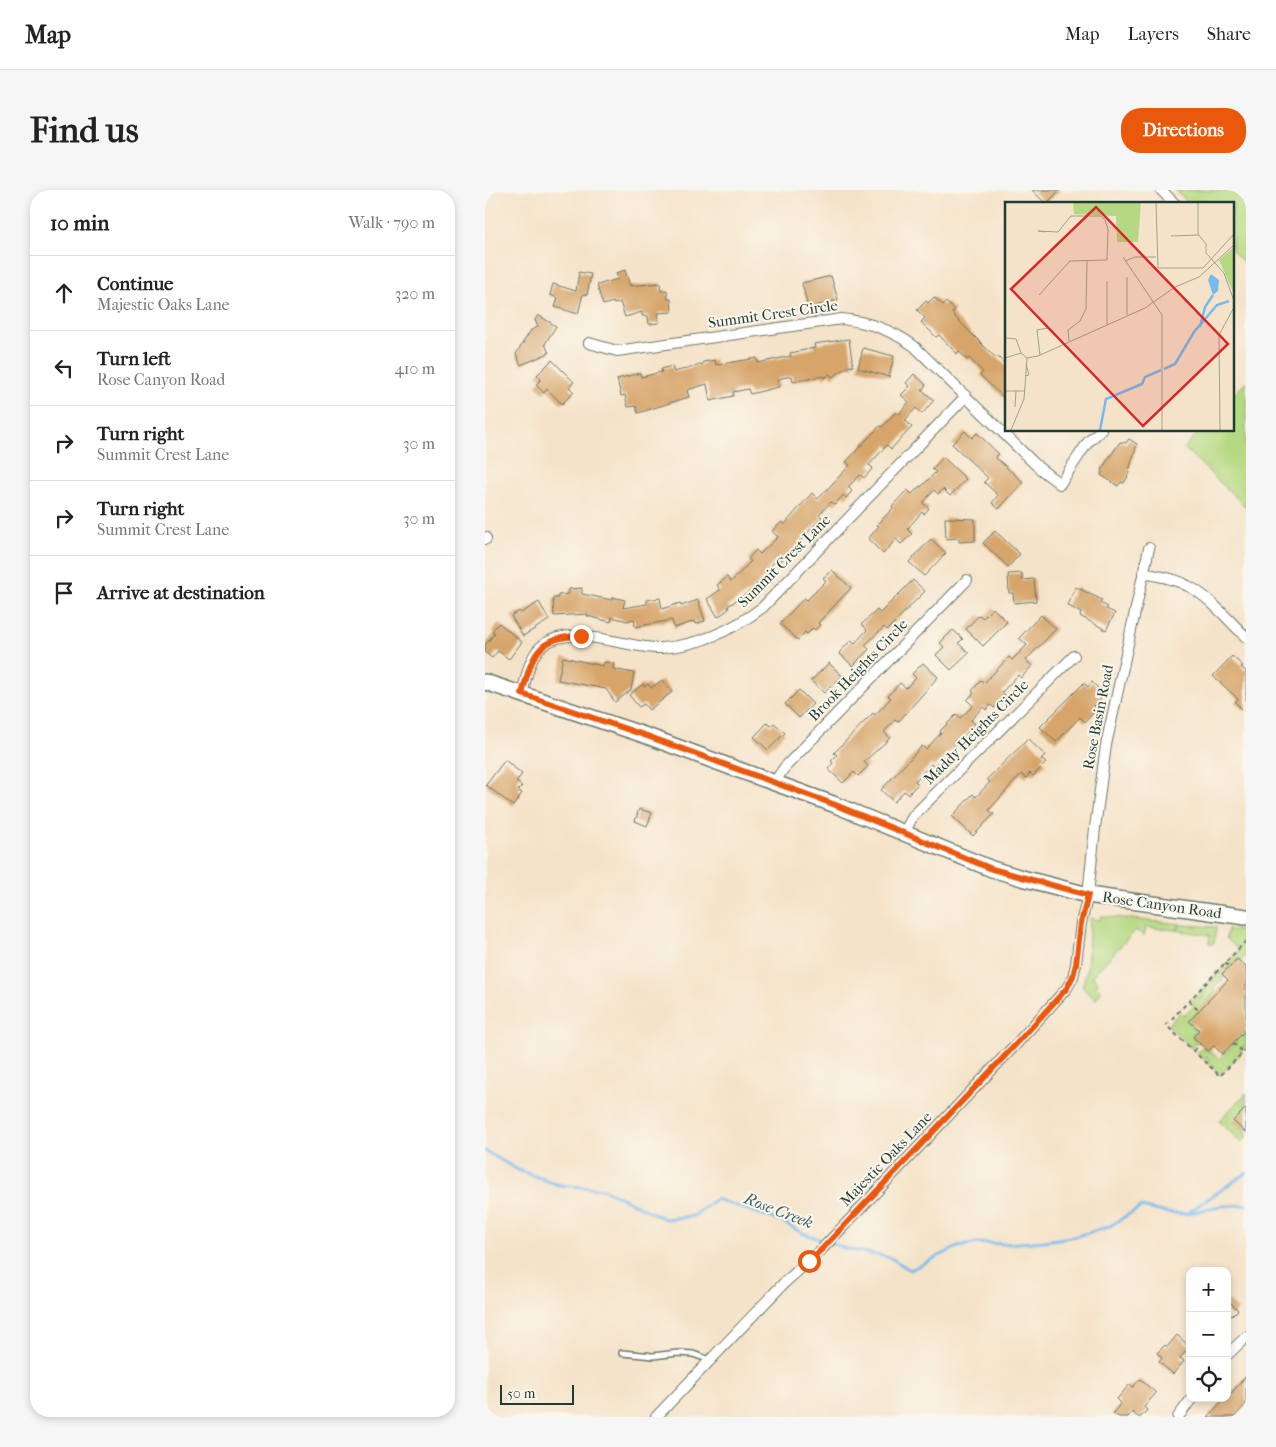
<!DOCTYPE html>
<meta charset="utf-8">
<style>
:root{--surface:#fff;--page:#f6f6f6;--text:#222;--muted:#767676;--line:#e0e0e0;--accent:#ea580c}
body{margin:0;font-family:"IM FELL French Canon",serif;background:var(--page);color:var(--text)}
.controls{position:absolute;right:15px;bottom:15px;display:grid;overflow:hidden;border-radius:10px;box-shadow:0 2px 8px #0003}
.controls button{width:45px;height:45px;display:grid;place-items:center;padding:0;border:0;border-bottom:1px solid var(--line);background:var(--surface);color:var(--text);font:25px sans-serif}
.scale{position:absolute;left:15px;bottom:12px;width:74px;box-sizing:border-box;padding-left:5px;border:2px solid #1f3d34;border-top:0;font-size:14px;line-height:18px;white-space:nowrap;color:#1f3d34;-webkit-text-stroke:4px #fbf7ec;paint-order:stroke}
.stop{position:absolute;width:15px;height:15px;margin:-11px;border:4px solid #ea580c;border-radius:50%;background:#fff}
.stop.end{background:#ea580c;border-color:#fff;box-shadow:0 1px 5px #0008}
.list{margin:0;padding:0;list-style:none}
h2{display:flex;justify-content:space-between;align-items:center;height:65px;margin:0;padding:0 20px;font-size:21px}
h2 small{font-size:16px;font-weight:400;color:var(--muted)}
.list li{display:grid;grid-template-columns:32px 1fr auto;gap:15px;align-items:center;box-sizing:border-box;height:75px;padding:0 20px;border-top:1px solid var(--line)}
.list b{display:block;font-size:19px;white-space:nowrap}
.list p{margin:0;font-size:16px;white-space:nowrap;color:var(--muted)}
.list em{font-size:16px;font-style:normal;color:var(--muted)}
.icon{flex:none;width:28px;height:28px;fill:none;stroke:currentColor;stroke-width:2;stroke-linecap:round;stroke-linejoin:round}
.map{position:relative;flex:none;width:761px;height:1227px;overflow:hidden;border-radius:20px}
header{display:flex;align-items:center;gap:30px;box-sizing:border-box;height:70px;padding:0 25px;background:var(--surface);border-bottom:1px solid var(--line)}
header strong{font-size:24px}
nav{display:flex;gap:28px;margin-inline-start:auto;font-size:18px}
.intro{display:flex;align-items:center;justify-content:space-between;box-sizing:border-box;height:120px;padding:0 30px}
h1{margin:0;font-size:35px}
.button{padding:12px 22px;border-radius:20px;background:var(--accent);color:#fff;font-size:18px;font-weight:700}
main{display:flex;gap:30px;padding:0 30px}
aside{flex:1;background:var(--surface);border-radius:20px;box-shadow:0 2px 8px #0003}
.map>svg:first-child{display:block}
.green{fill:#b5d982;stroke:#6a8b5b}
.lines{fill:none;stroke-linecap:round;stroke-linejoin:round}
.stream{stroke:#76bbed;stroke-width:3}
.building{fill:#d7a56b}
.lane-casing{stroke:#6a7768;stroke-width:8}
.street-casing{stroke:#6a7768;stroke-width:12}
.secondary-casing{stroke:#6a7768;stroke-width:18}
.path{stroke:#6a7768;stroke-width:2;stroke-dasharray:4 4;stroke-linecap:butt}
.lane{stroke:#fff;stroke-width:5}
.street{stroke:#fff;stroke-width:10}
.secondary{stroke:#fff;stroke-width:15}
.route{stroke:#ea580c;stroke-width:6}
.labels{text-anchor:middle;stroke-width:4;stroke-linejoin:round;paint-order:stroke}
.street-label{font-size:15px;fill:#1f3d34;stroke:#fbf7ec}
.water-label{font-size:16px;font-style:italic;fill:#355c62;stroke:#fbf7ec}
.inset-river{fill:none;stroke:#76bbed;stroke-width:2.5}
.inset-road{fill:none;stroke:#9fa18d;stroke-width:1}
.view{fill:#d62828;fill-opacity:0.15;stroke:#d62828;stroke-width:2.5}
.inset-edge{fill:none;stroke:#1f3d34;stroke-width:2.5}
</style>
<header>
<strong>Map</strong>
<nav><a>Map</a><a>Layers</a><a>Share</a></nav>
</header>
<div class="intro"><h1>Find us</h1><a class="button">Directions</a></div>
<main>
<aside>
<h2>10 min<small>Walk · 790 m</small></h2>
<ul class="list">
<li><svg class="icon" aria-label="ahead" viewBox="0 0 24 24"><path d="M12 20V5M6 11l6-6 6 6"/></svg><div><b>Continue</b><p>Majestic Oaks Lane</p></div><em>320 m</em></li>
<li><svg class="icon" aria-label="left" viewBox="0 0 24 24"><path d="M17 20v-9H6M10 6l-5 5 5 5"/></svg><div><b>Turn left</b><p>Rose Canyon Road</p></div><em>410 m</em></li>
<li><svg class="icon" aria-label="right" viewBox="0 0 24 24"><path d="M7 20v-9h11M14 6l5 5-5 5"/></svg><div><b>Turn right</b><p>Summit Crest Lane</p></div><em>30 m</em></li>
<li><svg class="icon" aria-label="right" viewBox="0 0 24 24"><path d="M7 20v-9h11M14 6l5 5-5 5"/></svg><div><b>Turn right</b><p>Summit Crest Lane</p></div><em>30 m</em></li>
<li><svg class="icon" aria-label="arrive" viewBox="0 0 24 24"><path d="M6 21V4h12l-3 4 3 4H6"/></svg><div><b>Arrive at destination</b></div></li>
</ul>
</aside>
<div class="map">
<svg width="761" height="1227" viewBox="0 0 761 1227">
<rect width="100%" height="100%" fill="#fbf7ec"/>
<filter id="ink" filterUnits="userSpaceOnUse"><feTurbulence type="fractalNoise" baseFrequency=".02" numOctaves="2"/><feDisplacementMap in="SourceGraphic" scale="10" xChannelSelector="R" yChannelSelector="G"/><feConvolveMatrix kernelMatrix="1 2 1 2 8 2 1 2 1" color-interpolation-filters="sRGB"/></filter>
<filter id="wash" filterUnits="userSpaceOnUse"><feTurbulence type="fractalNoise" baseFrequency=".0096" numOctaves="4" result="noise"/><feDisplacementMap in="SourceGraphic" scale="20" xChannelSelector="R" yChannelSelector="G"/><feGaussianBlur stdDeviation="1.12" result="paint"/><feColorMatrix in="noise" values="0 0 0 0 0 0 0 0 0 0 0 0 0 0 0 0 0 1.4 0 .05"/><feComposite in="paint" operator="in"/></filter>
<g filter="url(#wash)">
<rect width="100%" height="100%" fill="#f5e3c9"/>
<path class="green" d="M691,0H761V75L747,60V14H704Z
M761,192V317L699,258L716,240H747V206Z
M616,726L696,734L689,740L661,737L659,746L651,740L607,786L613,792L611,796L616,801L610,810L597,797L602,779L605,728L615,730Z
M697,735L731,737L729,753L726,754L724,753L725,745L690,740Z
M743,739L761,742V765L756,771L752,768L737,784L739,788L728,799L731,802L703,832L712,841L707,847L712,851L706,858L683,835L694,823L699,826L709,816L705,812L730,785L714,810L728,792L732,784L754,760L741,748Z
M761,841V858L759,857L755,859L757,862L735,885L722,872L724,869L722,867L719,870L712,863L718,857L723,862L725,861L734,869Z
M761,903V948L756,953L734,931Z"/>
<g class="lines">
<path class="stream" d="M0,961L33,980L74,995L118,999L180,1029L208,1026L231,1009L296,1031L317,1043L362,1059L406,1068L425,1080L473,1057L492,1053L520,1054L560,1051L592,1046L623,1037L656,1017L682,1023L701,1024L735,1016L761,1015
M704,1022L761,983"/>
</g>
<g id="blocks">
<path class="building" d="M547,0H575L561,14Z
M140,80L145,96L175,93L176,101L182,100L183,109H186L187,122L173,123L174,133L164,134L163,126H157V122L140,127L135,112L129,114L128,112L118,115L112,95L133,89L131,83Z
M94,82L106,84L102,105L98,104L93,124L70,117L73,108L65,105L68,94L91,101Z
M346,86L353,110L323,118L317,93Z
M449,107L458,115L461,112L470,120L467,123L471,128L511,168L512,166L521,175V210L495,185L498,182L484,168L482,170L474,161L472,164L454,145L451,147L436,132L440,128L432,120L441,111L443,113Z
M53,125L71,136L60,154L64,163L36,175L31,164L46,140L53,137L50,130Z
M364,149L368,177L364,176L347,187L345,184L339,188L338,186L308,192L307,186L292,189L294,197L265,204L263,199L248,202V206L225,211L222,194L202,200L204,207L153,223L151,216L143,217L140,205L136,206L132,189L155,183L156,187L177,182L176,179L187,176L189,182L218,174V172L230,170L231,175L272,168L273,173L306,166L305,163L330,158L329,154Z
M378,158L409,166L404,187L373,178Z
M67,170L89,192L84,197L89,202L77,214L62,199L59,203L51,195L56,189L52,185Z
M429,184L441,195L437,200L449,210L437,224L431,218L420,230L427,237L406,259L402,255L384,275L388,278L379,288L375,285L363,297L367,301L361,308L358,305L350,315L346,312L334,325L337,327L315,351L316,352L296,371L293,368L280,382L282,384L265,401L243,416L244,419L233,427L222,409L235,400L232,395L242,387L246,392L266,371L263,369L271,360L275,364L293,347L287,341L297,332L299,335L327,303L333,309L365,275L361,272L383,248L395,236L397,237L411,222L414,224L424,212L416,205L425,196L421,193Z
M480,241L487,248L492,243L514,264L510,267L538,292L514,319L507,313L513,305L499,292L503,288L467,254Z
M644,249L652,254L642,288L639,293L636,292L633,296L616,285L618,277L635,252L641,253Z
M458,267L481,289L465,306L458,299L453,304L449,300L438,313L444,318L439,324L437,322L422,339L427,344L416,354L411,349L398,364L383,349L394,336L392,335L408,318L407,316L422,300L427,304L435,296L436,297L451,282L447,279Z
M460,328L490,329V351L474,352V348L461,349Z
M510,341L535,364L523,377L498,353Z
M446,349L461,363L439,386L424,372Z
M347,380L366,398L333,433L335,435L330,440L328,438L322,444L320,442L313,450L295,434L319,408L322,410L341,391L338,388Z
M537,383V390L549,389L551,411L529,413L528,403H524L523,384Z
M428,390L440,401L402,440L399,437L380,455L384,459L368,476L354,463L366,450L370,453L382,440L377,434L392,420L395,423Z
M591,397L617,410L615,413L623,417L621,419L630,423L621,440L595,426L596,423L582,415Z
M97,398V404L127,410V407L140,410L138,418L162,414V410L175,408L177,419L195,413L196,416L213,410L220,431L211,434L210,431L189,438L187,430L150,437L149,429L142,431L127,427L126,432L102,426L103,424L69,426L68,408H73V405L84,404V399Z
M54,412L64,430L38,446L26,426L34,421L36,423Z
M508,418L522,432L498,456L481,439L494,425L498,428Z
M556,425L571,439L541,470L547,476L536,488L533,485L517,502L520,505L509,518L506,515L501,520L498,517L486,530L490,534L475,551L449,577L446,574L430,591L433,594L423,604L419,601L409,612L396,600L437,556L441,559L456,543L455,541L472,524L475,528L488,516L482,510L489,503L487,501L496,490L499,493L524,467L527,470L542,455L534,448Z
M14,433L37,452L24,469L13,461L7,468L0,462V455L10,443L7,441Z
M468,440L478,449L473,453L484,463L466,480L451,465L459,457L455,453Z
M747,466L758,476L756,477L761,481V523L750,512L753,509L728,486Z
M78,467L118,476L119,472L129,474L128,479L149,483L146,500L130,512L121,499L73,490Z
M344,473L357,486L339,503L326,491Z
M438,473L453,487L413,532L410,530L399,542L405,548L379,572L383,576L373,586L369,582L358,593L343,579L348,573L346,571L352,565L349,563L388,523L390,525L406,508L403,506L415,493L421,498L431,488L427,484Z
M177,490L187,502L164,520L159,514L154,517L144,505L158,494L159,497L163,494L166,498Z
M607,492L616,501L612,505L616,509L609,516L612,519L600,532L595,527L571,552L555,537L599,493L603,497Z
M314,500L328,514L314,528L300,514Z
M282,533L286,536L289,533L300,543L283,560L269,547Z
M543,549L560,565L556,569L561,573L548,586L545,583L541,588L536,584L504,620L509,624L488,646L467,626L488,604L491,607L505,592L502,589Z
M20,570L37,584L31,592L37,596L33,600L37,603L28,616L1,595Z
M154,619L167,623L162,636L150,631Z
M752,769L761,777V840L737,864L729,856L723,861L708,847L714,840L704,831L743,790L737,784Z
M761,918V943L748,931Z
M742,1109L753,1120L747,1126L742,1122Z
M692,1145L705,1157L695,1168L699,1171L688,1184L674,1172L677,1168L672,1163L680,1155L682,1157Z
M761,1186V1214L749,1227H723L736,1212L738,1213L742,1208Z
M655,1189L671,1203L659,1217L662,1220L656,1227H653L647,1222L643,1227H634L628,1223L636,1213L632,1209L645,1194L648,1197Z"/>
</g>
</g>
<g filter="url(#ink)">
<use href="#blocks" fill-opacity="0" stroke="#6a7768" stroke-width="1"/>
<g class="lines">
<defs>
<path id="lane" d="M137,1163L168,1166L193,1163L208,1164L225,1170"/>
<path id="street" d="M676,0L690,14
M104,153L132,161L357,129C384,132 407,140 429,156L554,278L575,294L603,252L616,240
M0,347L1,349
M658,383C673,386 689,388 703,396C725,407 743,430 761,447
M37,504C41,490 43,473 52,461C79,428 141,460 177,458C216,455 248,440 278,417L481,206
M289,593L299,578L482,390
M419,643L428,626L589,466
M742,1165L761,1147
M171,1227L298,1094L337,1059L534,851L582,798L588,787L591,774L596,733L603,705L610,638L621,555L664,358
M693,1227L707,1208"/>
<path id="secondary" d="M0,492L162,546L254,580L348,614L507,679L537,688L603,705L761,727"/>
</defs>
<use href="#lane" class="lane-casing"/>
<use href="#street" class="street-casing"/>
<use href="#secondary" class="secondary-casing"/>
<path class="path" d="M761,751L681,835L735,886L761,859
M740,773L745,777
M704,811L714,821
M748,853L758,862
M709,861L715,854"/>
<use href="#lane" class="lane"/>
<use href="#street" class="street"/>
<use href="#secondary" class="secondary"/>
</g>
</g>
<g class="lines" filter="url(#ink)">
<path class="route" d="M96,446C52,446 47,466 37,504L162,546L348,614L507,679L603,705L596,733L591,774L588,786L582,798L534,851L337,1059L324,1071"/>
</g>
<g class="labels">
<g class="street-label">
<text transform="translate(288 124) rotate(-8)" y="5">Summit Crest Circle</text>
<text transform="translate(299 371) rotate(-45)" y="5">Summit Crest Lane</text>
<text transform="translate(373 480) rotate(-46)" y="5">Brook Heights Circle</text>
<text transform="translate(613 527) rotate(-79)" y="5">Rose Basin Road</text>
<text transform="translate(491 542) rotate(-45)" y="5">Maddy Heights Circle</text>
<text transform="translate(677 715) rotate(8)" y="5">Rose Canyon Road</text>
<text transform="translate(401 969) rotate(-46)" y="5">Majestic Oaks Lane</text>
</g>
<g class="water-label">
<text transform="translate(294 1020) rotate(21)" y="6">Rose Creek</text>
</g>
</g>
<g transform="translate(520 12)">
<rect width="229" height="229" fill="#f5e3c9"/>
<path d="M68,0H136L133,40H112L111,14L69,12ZM229,45V92L214,58Z" fill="#b5d982"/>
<path d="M206,72L214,78L213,89L208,93L203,78Z" fill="#76bbed"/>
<path class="inset-river" d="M195,125L200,105L208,93M159,167L170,162L189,130L212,103L224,99M95,228L101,197L137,182L140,175L156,168"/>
<path class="inset-road" d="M151,0L153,66H198L229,32M193,0V32L201,42V51L219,71L229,99M40,30L33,29L53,30L66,14M166,34L194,33M118,55L157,113V228M120,59L130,55H151M122,75V113M102,79V122M34,93L65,59L102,58L103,27L100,18L96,14H66M0,136L11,137L16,151L22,156M64,139L63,128L75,119L81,107L82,58M35,153L32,128L43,126M0,156L16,151M22,156L33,154L140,106L170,85L194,75L229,43M20,174L24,173L21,162M0,189H20M10,205L11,189M6,228L19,197L22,156M215,228L214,133L228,107"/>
<path class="view" d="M91,5L223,142L138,224L6,87Z"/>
<rect width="229" height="229" class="inset-edge"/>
</g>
</svg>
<div class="controls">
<button>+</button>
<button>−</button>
<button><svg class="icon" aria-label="locate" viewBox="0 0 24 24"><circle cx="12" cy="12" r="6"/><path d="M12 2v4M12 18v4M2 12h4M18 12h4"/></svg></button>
</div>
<div class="scale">50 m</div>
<div class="stop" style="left:324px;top:1071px"></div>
<div class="stop end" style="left:96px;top:446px"></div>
</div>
</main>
